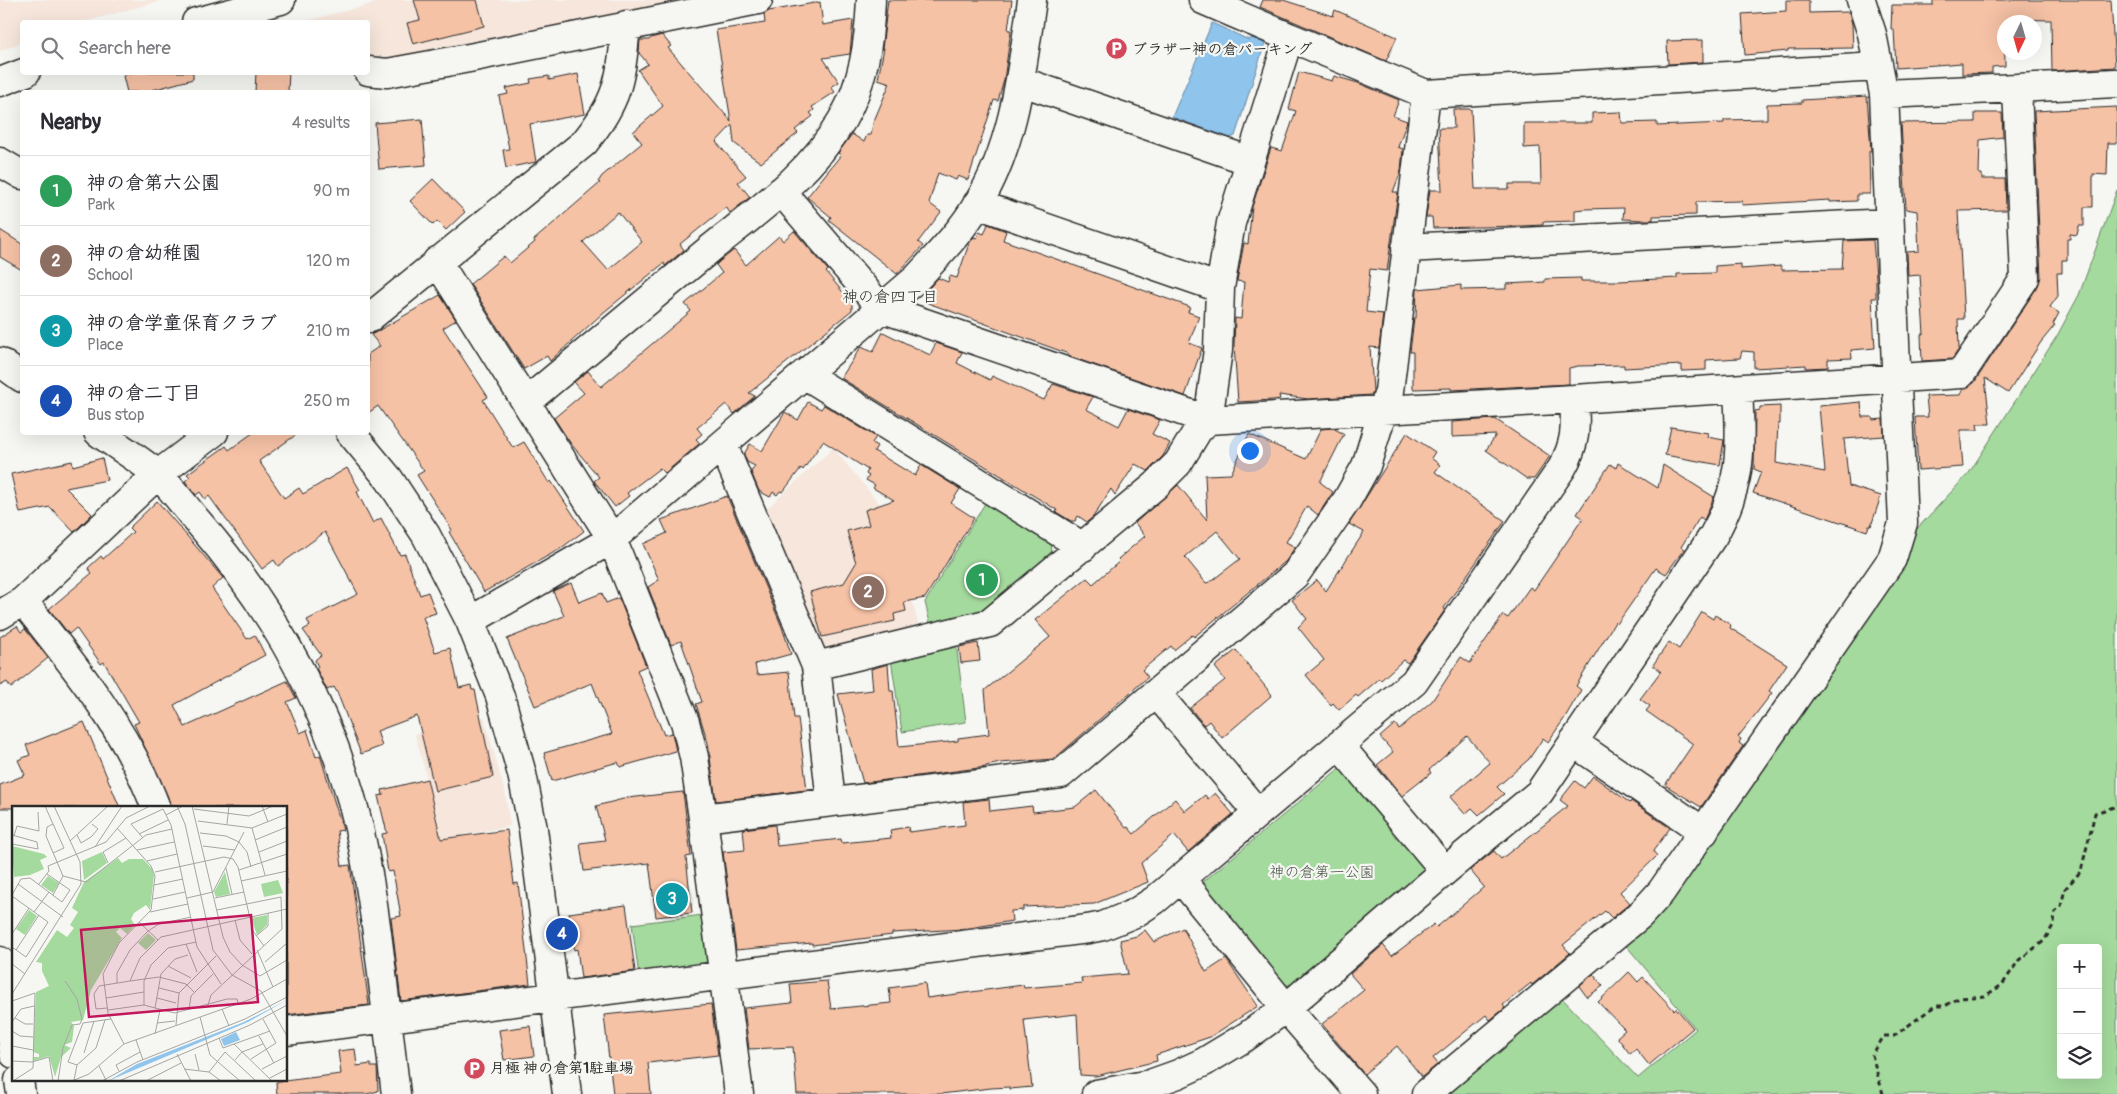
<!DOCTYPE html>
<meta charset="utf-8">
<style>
:root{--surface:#fff;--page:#f2f2f3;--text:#2b2b33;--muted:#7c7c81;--line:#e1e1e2;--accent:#db2777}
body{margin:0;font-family:Pangolin,"Klee One",sans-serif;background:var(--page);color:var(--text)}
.controls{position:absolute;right:15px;bottom:15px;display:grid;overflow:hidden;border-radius:5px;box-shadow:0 5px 20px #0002}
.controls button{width:45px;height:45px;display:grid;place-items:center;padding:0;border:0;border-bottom:1px solid var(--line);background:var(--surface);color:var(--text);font:25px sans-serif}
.compass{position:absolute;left:1997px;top:15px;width:45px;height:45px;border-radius:50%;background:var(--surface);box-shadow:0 5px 20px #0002;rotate:185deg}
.you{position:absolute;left:1249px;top:450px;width:18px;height:18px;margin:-12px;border:4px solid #fff;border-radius:50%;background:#1a73e8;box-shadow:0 0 0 8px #1a73e833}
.badge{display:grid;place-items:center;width:32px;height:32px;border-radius:50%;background:var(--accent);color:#fff;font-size:16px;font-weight:700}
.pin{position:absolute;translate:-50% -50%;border:2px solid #fff;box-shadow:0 1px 5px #0006}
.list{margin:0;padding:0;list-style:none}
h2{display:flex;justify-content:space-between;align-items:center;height:65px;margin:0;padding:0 20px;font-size:21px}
h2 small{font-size:16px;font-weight:400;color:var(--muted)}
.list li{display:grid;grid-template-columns:32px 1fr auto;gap:15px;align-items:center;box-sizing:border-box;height:70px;padding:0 20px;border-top:1px solid var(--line)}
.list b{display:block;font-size:19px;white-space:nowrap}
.list p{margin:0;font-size:16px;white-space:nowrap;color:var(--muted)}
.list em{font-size:16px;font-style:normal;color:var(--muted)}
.icon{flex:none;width:28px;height:28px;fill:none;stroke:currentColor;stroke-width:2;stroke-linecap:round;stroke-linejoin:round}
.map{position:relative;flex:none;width:2117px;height:1094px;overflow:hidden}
.search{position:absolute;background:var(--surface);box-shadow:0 5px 20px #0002;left:20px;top:20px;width:350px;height:55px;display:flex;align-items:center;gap:12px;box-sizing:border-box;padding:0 18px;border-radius:5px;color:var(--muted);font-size:19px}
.panel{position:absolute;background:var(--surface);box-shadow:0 5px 20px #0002;left:20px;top:90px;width:350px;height:345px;border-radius:5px}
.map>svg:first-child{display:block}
.built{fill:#f6e6db}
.green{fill:#a4da9d;stroke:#688264;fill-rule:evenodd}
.water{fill:#8fc4ed;stroke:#67879f}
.building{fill:#f6c2a6;stroke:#2b2b2b;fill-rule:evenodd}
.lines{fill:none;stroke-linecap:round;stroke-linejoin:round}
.minor-casing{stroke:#2b2b2b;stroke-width:31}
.major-casing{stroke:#2b2b2b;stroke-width:31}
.path{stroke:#2b2b2b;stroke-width:3;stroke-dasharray:5 4;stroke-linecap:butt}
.minor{stroke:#f6f6f2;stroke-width:28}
.major{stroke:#f6f6f2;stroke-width:28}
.labels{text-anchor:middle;stroke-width:4.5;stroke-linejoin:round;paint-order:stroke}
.poi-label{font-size:15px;font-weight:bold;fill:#2b2b2b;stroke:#f6f6f2;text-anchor:start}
.park-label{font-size:15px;fill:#495748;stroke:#f6f6f2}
.neighbourhood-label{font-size:16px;fill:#2b2b2b;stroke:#f6f6f2}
.inset-road{fill:none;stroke:#a5a5a2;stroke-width:1}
.view{fill:#c2185b;fill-opacity:0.15;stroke:#c2185b;stroke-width:2.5}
.inset-edge{fill:none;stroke:#2b2b2b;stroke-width:2.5}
</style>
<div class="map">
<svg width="2117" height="1094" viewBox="0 0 2117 1094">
<rect width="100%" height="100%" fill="#f6f6f2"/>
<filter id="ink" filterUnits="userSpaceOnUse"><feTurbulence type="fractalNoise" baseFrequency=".02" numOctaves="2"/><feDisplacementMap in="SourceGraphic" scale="10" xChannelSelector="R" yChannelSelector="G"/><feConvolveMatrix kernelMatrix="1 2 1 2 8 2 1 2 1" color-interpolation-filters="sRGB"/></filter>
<g filter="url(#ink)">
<path class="built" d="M0,0H163L84,22H22V42L0,51Z
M387,0H702L388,61L368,60V22H303Z
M833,448L888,514L918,623L912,631L829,652L819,647L763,512Z
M484,717L505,793L510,826L441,839L436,812L415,734Z"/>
<path class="green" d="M2117,190V1094H1445L1559,995L1638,1078L1696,1029L1624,943L1913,533L1969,473L2057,336L2079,295ZM2061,948H2098V1075H2061Z
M987,500L1051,538L1052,558L987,612L931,627L925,602Z
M956,643L966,722L902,732L891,659Z
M1341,767L1428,872L1293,985H1282L1203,891L1204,881Z
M703,915L709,960L702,968L639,976L632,924Z"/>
<path class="water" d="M1212,23L1249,40L1252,38L1265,43L1235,136L1230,138L1172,117Z"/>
<path class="building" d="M414,0H477L484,26L413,44L407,23L420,20Z
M888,0H1012L1008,30H1011L1004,80L998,101L994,100L968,180L958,176L956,180L938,173L929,203L941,212L918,242L923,246L897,274L829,220L831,217L807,197L841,155L838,153L852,134L864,142L867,135H871L873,123L890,83L878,79L884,48L882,49Z
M1263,0H1283L1333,16L1335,10L1397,37L1386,61L1260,7Z
M1786,0H1809V13L1849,12L1852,24L1853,48L1788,49V51L1745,55L1742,14L1786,11Z
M1933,0H2111L2115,67L2052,71L2051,20L2008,19V22H2004L2005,66L1992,67V73L1962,74V63L1896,68L1894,29H1891L1892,5H1933Z
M820,2L823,25L853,20L850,54L823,58L839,82L831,87L835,92L812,107L814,110L810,113L813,116L795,130L798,133L761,163L734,143L732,125L716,142L746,176L738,182L750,197L730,213L726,207L680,244L684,250L665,266L664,263L604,312L550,361L547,356L524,369L470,284L504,256L510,263L535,242L534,240L600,183L598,182L602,176L642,143L633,132L663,106L638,70L648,64L639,53L640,40H649L651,38L662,35L671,46L668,48L731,121L716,30L765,23L764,14L769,11ZM618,212L642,242L608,270L583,242Z
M1703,40V62L1668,64L1667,41Z
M134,72H193V79L145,92H127L123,76Z
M256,72H289L288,92H255Z
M1299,72L1332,81L1334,76L1358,83L1399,100L1393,116L1407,121L1398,147L1403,149L1401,171L1393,192H1398L1387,271L1370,269L1366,312L1383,314L1379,348L1370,347L1373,391L1371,395L1308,399L1279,395L1280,399L1273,400L1238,402L1234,345L1235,318L1241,319L1244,282L1237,281L1244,243L1248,244L1252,207L1271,148L1282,151L1296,111L1289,109Z
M578,74L585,114L530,124L536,162L506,168L503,150L509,149L499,96L508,94L506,88L531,83L530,79L549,76V80Z
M1867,96L1871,151H1869L1870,194H1857V201L1830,202V200L1742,205V201L1696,202V215L1653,216V220H1643L1623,219L1624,208L1584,209L1575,210V221L1543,222V225L1521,226L1433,228L1432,217H1426L1430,190H1442L1439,128H1454L1453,109H1471L1475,189H1509V184H1541L1540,147L1524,148V123H1592V113L1621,112L1622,123L1657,122V126L1724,123V120L1767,119V104L1802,103V100Z
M2117,107V143H2108L2107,175L2093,174V207H2084V226H2079L2077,235L2070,234V239H2067V260H2062V273H2057L2058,296L2050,307L2059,313L2053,324L2055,325L2041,342L2008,393L1985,378L1990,424H1977L1978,430H1960L1963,467L1918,470L1915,417H1928L1926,396L1960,395L1963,389L1974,383L2038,286L2041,277L2040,256L2034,111Z
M1975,113H2002L2003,137L1980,140L1979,174H1982V179H2005L2006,210L1958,211L1964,319H1958L1959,349L1952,359L1922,361L1921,334H1924L1920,275L1908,276L1907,252L1919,251L1917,211L1906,209L1901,123L1975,122Z
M422,119L426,165L379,169L375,123Z
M433,179L465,212L446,230L437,221L433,225L410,201Z
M988,224L1006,231L1003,240L1190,307L1188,312L1199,316L1189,343L1202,348L1185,396L1068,356L1069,354L925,302L930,287L938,278L948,282L950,276L957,278L969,244L974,237L977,238L979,232L984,234Z
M0,230L22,244V270L0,257Z
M794,231L828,270L826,272L852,303V310L749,393L755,396L734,414L726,404L697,428L702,434L696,439L700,443L665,473L660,468L627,493L629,496L615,507L594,481L599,477L571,444L554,418L584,393L574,382L588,371L601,387L691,311L685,304L722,273L716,265L720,261L734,250L746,265L779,236L783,241Z
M1873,240L1876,277V298H1872L1875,348L1851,350L1852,358L1828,359V367L1806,368V365L1754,368V352L1742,351L1740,358L1706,360V370L1682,371V365L1624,368V365L1578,366L1569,368V384L1451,390V388L1413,389V352H1410L1414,318H1416L1417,289L1461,285V290L1506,289V284L1545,282V279L1581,278V281H1620L1677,278V274L1715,273V266L1741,264V269L1781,266L1782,270L1842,269L1844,241Z
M440,295L456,320L443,328L488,397L483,400L513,448L524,442L549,483L551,481L584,531L560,549L484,592L449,532L452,530L417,475L424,471L378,406L368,413V354L380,346L371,335Z
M883,332L930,355L936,343L962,352L957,363L990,380L992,376L1044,400L1053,384L1093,397L1086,409L1119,426L1128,409L1160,420L1152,434L1170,443L1163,456L1148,471L1135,464L1115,495L1111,489L1093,517L1087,522L1078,516L1075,521H1071L1056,512L1057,510L841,378L861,347L873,352Z
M808,402L821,409L824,405L876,437L872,443L877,446L874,451L915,476L921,465L960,489L951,503L974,518L925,598L904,602L906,611L894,614L895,621L822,637L810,592L844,583L856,563L847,531L869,525L865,510L894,500L873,488L875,485L866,480L869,476L866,474L868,470L823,441L803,470L801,468L783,492L780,491L777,495L773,492L770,497L759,491L751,472L755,466L747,462L744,454L750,444L762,451L785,412L798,420Z
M1861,402L1862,417H1872L1873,420L1883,419L1884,436L1844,439L1849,486L1881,496L1871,526H1869L1867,531L1753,493L1761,472L1754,469L1755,411L1760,410V407L1780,406V424H1778L1776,463L1825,472L1819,406Z
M1495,419L1550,456L1534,479H1527L1486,450L1496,435L1452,437V422Z
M1671,427L1708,433L1707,437L1724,440L1720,465L1665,455Z
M1333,428L1344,434L1320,482L1333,492L1318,515L1307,506L1286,542L1295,547L1286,561L1194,637L1192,635L1174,650L1171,646L1142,670L1148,677L1054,759L1000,763L986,766V767L863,783L838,694L873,690L871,669L888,664L890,691H893L899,747L958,741V738L989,734L985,690L1050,637L1035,620L1087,578L1093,584L1120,561L1118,559L1145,536L1135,523L1178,485L1207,520L1205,475L1231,474L1249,434L1306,459L1321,429ZM1217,531L1240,559L1210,582L1206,583L1185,557Z
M254,432H300L259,461L284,498L299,488L303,494L347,468L360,490L357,492L373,523L381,518L400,555L405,554L420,595L428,592L436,613L423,617L435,652L450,648L459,688L471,685L472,690H475L493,777L435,791L417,716L377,731L382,746L361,754L337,692L334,687L327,690L316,668L318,667L315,660L321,655L303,630L310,626L307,620L358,594L325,532L278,566L274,560L262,569L209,496L205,499L200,492L196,495L185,481L190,477L187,474L226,446L229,450Z
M1407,433L1435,452L1431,458L1440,465L1435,472L1505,521L1444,608L1445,610L1408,663L1403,660L1381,680L1379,679L1358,697L1356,695L1339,710L1333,703L1331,705L1306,675L1324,660L1298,627L1307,619L1292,600L1317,580L1326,591L1364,532L1349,524Z
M102,458L107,480L66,488L92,514L74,532L50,507L20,513L11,474L72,461L73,466Z
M1618,463L1658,488L1663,465L1714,497L1704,520L1700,517L1681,547L1684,549L1666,574L1656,568L1617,624L1615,622L1576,686L1581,690L1564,719L1548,742L1543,738L1529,759L1497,787L1504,794L1479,815L1472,808L1465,814L1450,797L1490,763L1467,736L1429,770L1431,773L1402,796L1377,765L1393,752L1380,737L1395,724L1399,729L1432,701L1461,657L1470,663L1503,615L1508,618L1530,587L1534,590L1583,518L1577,514L1610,464L1616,468Z
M727,496L782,627L791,654L755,664L757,675L789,672L794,718H798L807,790L716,801L708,743L696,704L702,702L681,641L671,645L648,587L659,580L643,544L667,533L661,520Z
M157,501L223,578L212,588L247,639L255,635L265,655L174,705L185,727L287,681L296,698L287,702L300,733L307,730L316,757L320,755L343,830L337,831L342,866L350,865L369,1005L286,1015V808H173L134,724L139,722L104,662L101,664L76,628L69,634L49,609L92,573L88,568L101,556L103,559L133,532L129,528Z
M571,583L579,602L602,593L606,603L619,598L646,666L637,670L664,735L672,733L676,751L620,767L618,762L552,781L544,753L612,734L592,683L535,706L507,639L564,616L553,591Z
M1702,612L1713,619L1715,615L1731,625L1730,628L1787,664L1769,691L1772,693L1738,737L1741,739L1739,743L1743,746L1701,807L1665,785L1693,744L1646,711L1650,706L1640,699L1661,671L1653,665L1669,642L1679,649Z
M17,626L21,632L25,629L48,658L11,688L7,682L0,686V637Z
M978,643L980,661L961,663L959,647Z
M1236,650L1272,695L1222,738L1209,721L1204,725L1190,708L1225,680L1215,667Z
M84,722L120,808H0V785L25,775L18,760L30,755L26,745Z
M1593,776L1630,803L1631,801L1670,828L1653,851L1657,856L1620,892L1630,903L1612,918L1605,911L1563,945L1570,953L1532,985L1531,983L1503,1005L1505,1008L1490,1020L1486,1015L1433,1058L1438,1064L1422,1077L1397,1046L1364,1074L1322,1024L1364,990L1350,974L1383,945L1392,956L1434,924L1437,927L1484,887L1470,870L1494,851L1501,859L1568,806L1560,800L1575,781L1584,788Z
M427,779L441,839L507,830L514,884L518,883L530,984L401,1001L391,918L401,916L393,871L388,872L382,834L387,833L378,796L383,795L382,790Z
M1096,790L1126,828L1128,827L1134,834L1175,799L1185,811L1205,795L1208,799L1215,793L1233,814L1188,852L1174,835L1141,863L1148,882L1094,904L1023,907V910L1011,911L1012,921L963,929L892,933V935L812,945V943L736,950L723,852L745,850L743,829L775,825L777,846L841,839L842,843L891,838L890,830L908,827L909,832L965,825L963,802L989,799L990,811L1032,806L1033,812L1075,807Z
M683,792L691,856L686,857L692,913L656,917L649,863L584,871L580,843L605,840L596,806L627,798Z
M626,905L635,971L581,978L577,949L574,950L569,913Z
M1183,928L1206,972L1226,959L1258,1006L1210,1037L1156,1055L1157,1061L1096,1076L1080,1075L1077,1014L1024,1020L1032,1087L1010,1089V1087L991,1088L941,1094H797L793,1047L749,1049L744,1008L792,1003L790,984L827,981L831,1009L891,1003L889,988L925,983L927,998L1023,985L1024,988L1082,983L1081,978L1128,974L1120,940L1137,936L1145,930L1154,942Z
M1629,972L1638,982L1643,977L1674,1010L1676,1008L1693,1028L1649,1065L1636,1049L1630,1054L1617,1037L1625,1030L1598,1002Z
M1593,974L1603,986L1587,997L1579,986Z
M711,1004L718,1055L648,1063L651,1094H613L604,1015Z
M530,1026L534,1056L504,1060L499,1030Z
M355,1049L357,1066L371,1064V1067H377L378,1091L367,1094H277L276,1082L341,1074L338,1051Z"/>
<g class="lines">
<defs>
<path id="minor" d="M1203,0L1289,37
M368,71L387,73L469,58L758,0
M1020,81L1250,161
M2017,88L2116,83
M0,162L22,175
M781,191L881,308L1208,420L1574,399
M977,204L1220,288
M1406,248L1888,223
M437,261L612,539L685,722L694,757L703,818L739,1094
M368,319L584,143C619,100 621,79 626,25
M0,362L22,378
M804,374L1083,547
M526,402C587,351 649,300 710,249C757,211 811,174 842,120C864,83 869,42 871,0
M98,432C117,446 139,459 157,474C172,488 185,507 199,523C275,611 332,714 359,828C378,913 385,1008 396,1094
M350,432L389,479L426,535L470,621L500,696L522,774L533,829L567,1094
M723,445L816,666L831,802
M23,601C74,665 127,730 156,808
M0,615L23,601L157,475L214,432
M470,621L612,539L917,278C938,255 961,232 977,205C1015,144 1022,69 1032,0
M816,666L990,623L1156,485L1178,463L1198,430L1208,420L1218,350L1220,288L1231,223L1289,37L1426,94
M1157,694L1257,812
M1573,742L1704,832
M1339,745L1445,871
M703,818L1061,774L1295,575L1347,500L1366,466L1389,391L1426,94L1877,67
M1181,879L1286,1008L1361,1094
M0,961L14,1054
M286,1031L1088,929L1103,926L1135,913L1155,900L1414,682L1562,468C1576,443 1576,428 1574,399L1961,374L2025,278L2017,88L1884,94
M19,1080L21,1094
M1096,1094L1150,1084L1178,1074L1204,1062L1247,1036L1286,1008L1445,871L1539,793L1713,536C1743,483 1741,448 1738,389
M1426,1094L1640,915L1661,892L1892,559L1903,523L1884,94L1872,34L1861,0"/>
<path id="major" d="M196,22L281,0
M0,82L26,72"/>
</defs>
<use href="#minor" class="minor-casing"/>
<use href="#major" class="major-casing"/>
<path class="path" d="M1883,1094L1872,1055L1884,1036H1894L1935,1006H1945L1959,998L1985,996L2002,985L2019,960L2044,941L2054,924L2055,912L2061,906L2065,889L2081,871L2095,813L2117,806"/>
<use href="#minor" class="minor"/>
<use href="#major" class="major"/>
</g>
</g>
<defs>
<symbol id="parking-disc" viewBox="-11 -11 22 22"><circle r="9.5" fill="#d1495b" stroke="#f6f6f2"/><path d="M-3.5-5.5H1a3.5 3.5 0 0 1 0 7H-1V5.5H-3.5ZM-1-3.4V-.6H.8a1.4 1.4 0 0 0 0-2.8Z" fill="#fff"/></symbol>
</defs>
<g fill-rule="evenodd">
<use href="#parking-disc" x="1104" y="36" width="25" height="25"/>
<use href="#parking-disc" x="462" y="1056" width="25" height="25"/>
</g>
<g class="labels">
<g class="poi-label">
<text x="1132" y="54">ブラザー神の倉パーキング</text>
<text x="490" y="1073">月極 神の倉第1駐車場</text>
</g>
<g class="park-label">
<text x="1322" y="877">神の倉第一公園</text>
</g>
<g class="neighbourhood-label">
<text x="890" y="302">神の倉四丁目</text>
</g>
</g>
<g transform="translate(12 806)">
<rect width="275" height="275" fill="#f6f6f2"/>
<path d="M0,40L32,48L35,51L28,54L32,63L18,69L2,71ZM90,46L95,57L72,74L70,55ZM106,52L110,57L117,53H131L140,63L142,69L138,104L134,99L122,107L119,113L123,119L115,128L108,122L104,126L110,132L79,184L71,214L59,216L62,220L60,236L52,239L59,242L49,251L43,271L37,250L22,255L21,251H27V248L21,246L24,186L37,180L30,165V157L24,156L45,124L55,131L62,122L58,119L66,106L60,102L72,76ZM213,66L218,88L204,91L202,86ZM36,70L47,77L41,87L29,79ZM266,74L271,87L252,91L249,78ZM17,104L25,110L13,129L4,123ZM255,109V119L245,129L239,112ZM136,127L144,134L134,144L126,137Z" fill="#a4da9d"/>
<path d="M275,194L236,216L96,275L125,258L232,216ZM224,226L228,234L212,240L209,233Z" fill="#8fc4ed"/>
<path class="inset-road" d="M33,0L41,18L35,21L34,30L51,70L41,89M165,0L173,18L201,144L220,169L249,185L275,230M180,0L211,131L218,146L230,159L248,170L275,154M250,0L256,16M182,3L237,10L261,0M154,9L171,0M186,15L240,22L275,8M41,18L52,42L41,47M215,18L217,0M105,22L139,60L143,70L139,104L107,137L91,168L96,207L112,238M240,22L253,69M188,27L214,30L227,36L235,46L239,61M127,28L156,14M0,29L25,36L26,43L0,38M65,29L69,37L79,31L86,23L80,18M2,30L5,20L27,25L26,6M131,32L119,18L151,3L159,19L185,141L209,178M243,34L275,21M58,35L96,0M191,40L223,44M83,41L110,0M125,44L162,36M247,46L275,35M135,55L165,48M96,57L91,46L114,32M214,62L220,88M227,64L275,48M143,66L212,51L221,53L226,61L241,125L252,140M51,70L74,76L134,29L160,23M229,75L275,65M6,78L51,111M27,78L37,65L36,60L94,36L114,12L138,0M142,79L171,73M0,89L9,73L18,72L50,96L58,84L35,68M0,90L36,116L14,151L0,141M175,92L201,86L232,26M203,92L232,86M141,93L173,86M22,106L37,86M138,106L176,98M223,114L228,134L240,148M127,116L146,134M0,128L17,102M244,130L256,120V107M174,138L185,166M4,144L27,109M245,144L261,181M253,156L275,137M0,158L13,168M156,160L179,172M118,175L147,171L174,178L182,186M105,177V167L118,144L136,125L147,118L179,111M147,182L167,187M0,188L69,78L68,56L42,0M94,192L132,186M145,192L164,197M0,195L23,187L21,262L1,275M132,199L143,202L149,168L163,153L176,149M196,199L199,189L270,123L269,91L205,104M95,202L84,203L82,188L87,180L118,175L128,152L149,131L275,103M143,202L163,207L215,193H225L226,197M210,203L217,220M96,204L132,199V175L139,159L156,142L184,136M177,204L179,190L201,168M188,211L198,249L228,275M3,212L13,218H21M0,216L9,203L22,200M145,217L163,215M164,219L167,187L204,150M0,225L8,230L21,231M143,228L148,204M247,230L262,257M207,232L211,242L258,225M124,234L131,254M222,238L260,275M0,240L21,244M72,247L82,215M165,248L179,275M183,248L187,264M239,253L264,237L251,213M223,254L230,246L251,238M0,255L20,256L37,251L41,275M65,259L56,256L71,217L99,213M87,260L94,274M172,263L197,266M250,263L275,250M107,265L104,259L128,246M258,272L275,263M62,274L65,259L84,242L93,214M46,275L51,242L60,219L68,218L70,213L65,193L53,175M60,275L77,268L112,238L239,193L275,173M90,275L125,256L233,213L275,191M107,275L238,219L275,199M134,275L169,257M209,275L197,266L213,246L244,275"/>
<path class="view" d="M239,109L246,196L77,211L69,124Z"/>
<rect width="275" height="275" class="inset-edge"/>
</g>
</svg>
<div class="controls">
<button>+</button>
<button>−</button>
<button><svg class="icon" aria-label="layers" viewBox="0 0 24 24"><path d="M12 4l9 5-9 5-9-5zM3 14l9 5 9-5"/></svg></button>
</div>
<svg class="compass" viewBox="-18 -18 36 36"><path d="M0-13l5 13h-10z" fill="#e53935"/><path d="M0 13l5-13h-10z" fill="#7c7c81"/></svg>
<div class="you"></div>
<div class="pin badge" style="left:982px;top:580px;background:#2e9e5b">1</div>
<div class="pin badge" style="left:868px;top:592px;background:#8d6e63">2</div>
<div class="pin badge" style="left:672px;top:899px;background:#0f9aa8">3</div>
<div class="pin badge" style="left:562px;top:934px;background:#1a4fb4">4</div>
<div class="search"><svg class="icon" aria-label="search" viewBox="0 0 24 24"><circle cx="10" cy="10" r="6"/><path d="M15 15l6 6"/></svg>Search here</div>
<section class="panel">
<h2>Nearby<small>4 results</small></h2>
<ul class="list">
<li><span class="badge" style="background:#2e9e5b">1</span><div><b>神の倉第六公園</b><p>Park</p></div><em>90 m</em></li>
<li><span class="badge" style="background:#8d6e63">2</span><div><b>神の倉幼稚園</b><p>School</p></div><em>120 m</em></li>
<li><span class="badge" style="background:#0f9aa8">3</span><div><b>神の倉学童保育クラブ</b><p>Place</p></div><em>210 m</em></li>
<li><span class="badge" style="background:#1a4fb4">4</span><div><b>神の倉二丁目</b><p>Bus stop</p></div><em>250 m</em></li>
</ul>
</section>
</div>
